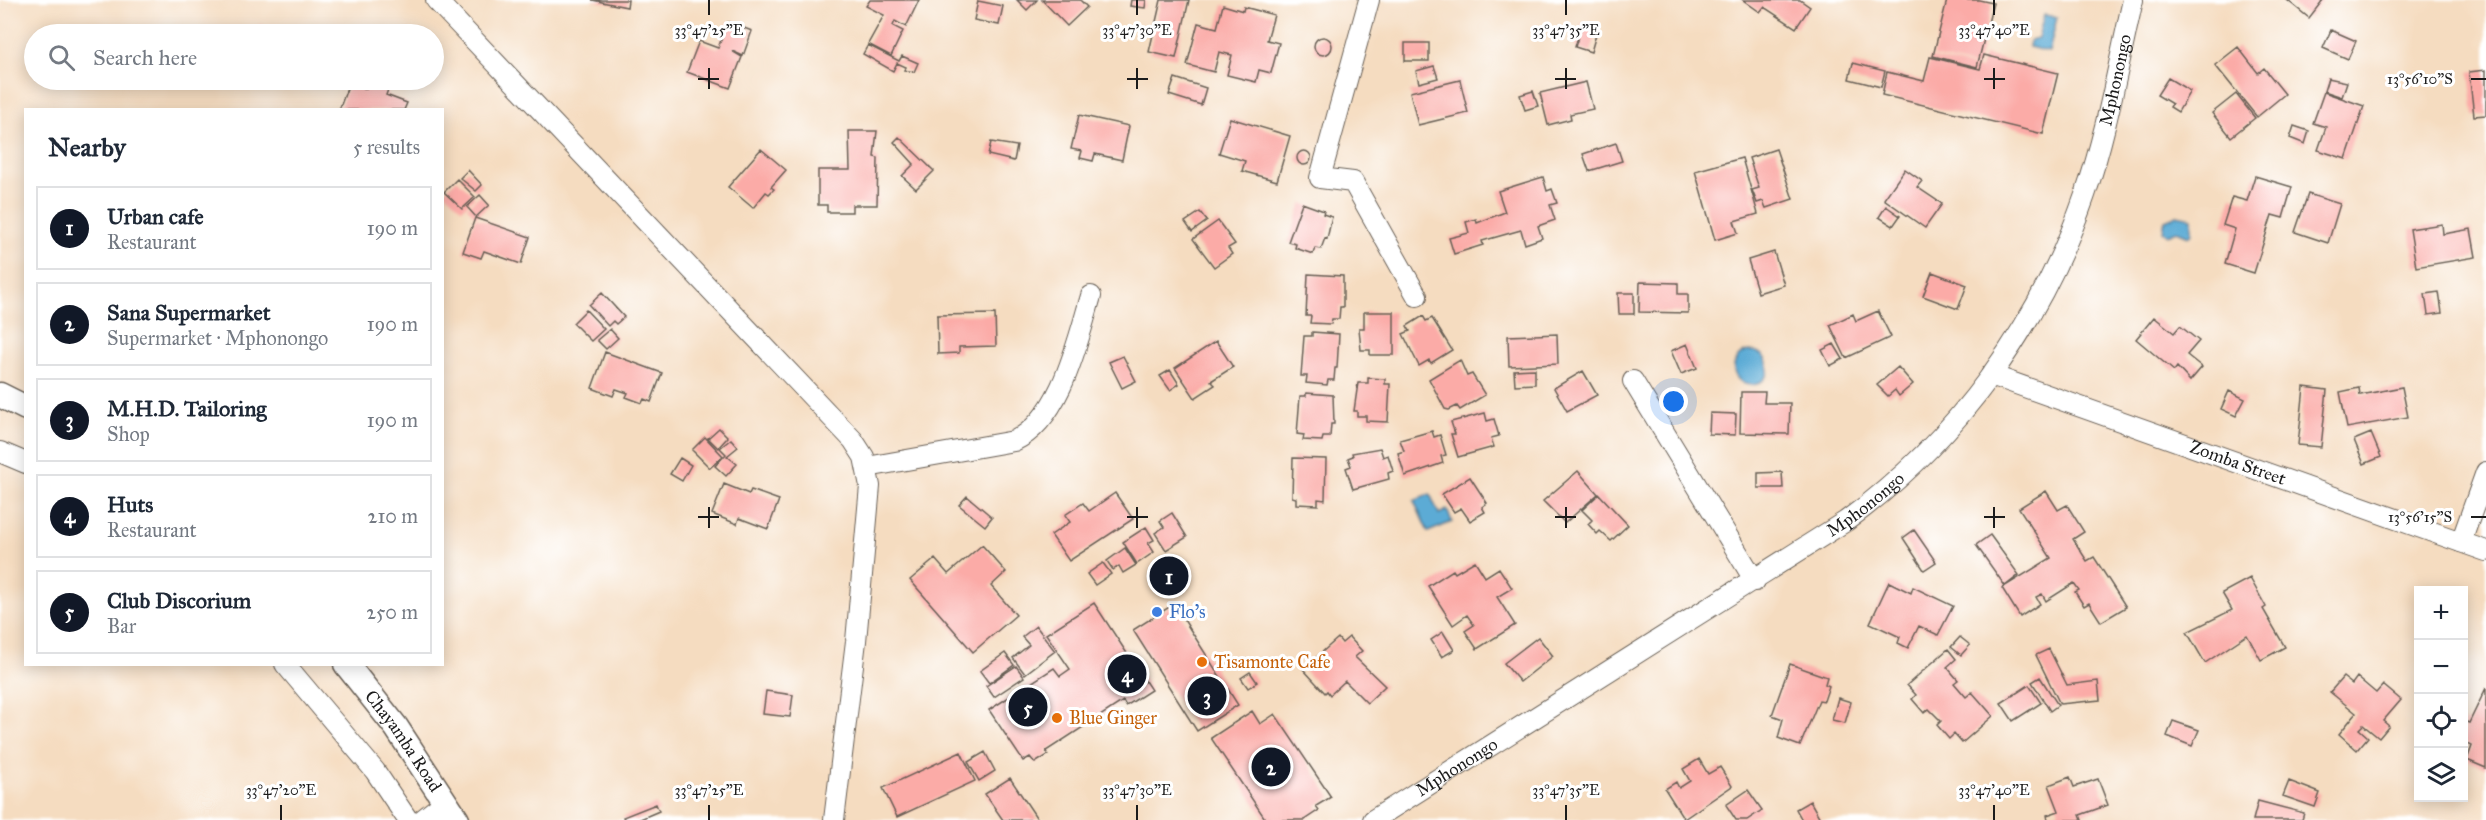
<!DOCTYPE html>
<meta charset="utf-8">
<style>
:root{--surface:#fff;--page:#f6f6f7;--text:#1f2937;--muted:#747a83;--line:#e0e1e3;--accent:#111827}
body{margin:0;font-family:"IM FELL Great Primer",serif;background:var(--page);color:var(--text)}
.controls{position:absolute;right:18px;bottom:18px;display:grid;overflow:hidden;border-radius:0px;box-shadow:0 3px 15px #0003}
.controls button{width:54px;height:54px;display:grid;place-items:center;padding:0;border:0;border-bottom:2px solid var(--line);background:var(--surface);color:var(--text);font:30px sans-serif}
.you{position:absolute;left:1674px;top:402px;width:21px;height:21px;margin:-15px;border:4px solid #fff;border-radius:50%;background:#1a73e8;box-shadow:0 0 0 9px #1a73e833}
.badge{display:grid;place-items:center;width:39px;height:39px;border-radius:50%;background:var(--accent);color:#fff;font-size:20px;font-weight:700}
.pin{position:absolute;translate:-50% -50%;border:3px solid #fff;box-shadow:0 2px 6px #0006}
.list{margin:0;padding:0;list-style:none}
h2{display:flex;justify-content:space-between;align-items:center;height:78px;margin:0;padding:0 24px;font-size:26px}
h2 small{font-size:20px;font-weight:400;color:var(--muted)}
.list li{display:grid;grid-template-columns:39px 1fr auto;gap:18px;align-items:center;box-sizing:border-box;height:84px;margin:0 12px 12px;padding:0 12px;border:2px solid var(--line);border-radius:0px}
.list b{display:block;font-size:22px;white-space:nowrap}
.list p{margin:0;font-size:20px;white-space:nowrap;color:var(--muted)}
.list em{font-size:20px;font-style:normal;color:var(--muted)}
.icon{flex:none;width:33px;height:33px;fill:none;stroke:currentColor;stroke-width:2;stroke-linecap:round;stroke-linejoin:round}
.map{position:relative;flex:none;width:2486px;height:820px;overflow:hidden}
.search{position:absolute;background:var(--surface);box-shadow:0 3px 15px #0003;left:24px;top:24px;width:420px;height:66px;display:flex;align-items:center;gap:15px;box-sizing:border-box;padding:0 21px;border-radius:33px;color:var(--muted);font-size:22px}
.panel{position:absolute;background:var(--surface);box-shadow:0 3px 15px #0003;left:24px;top:108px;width:420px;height:558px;border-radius:0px}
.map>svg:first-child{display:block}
.water{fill:#5babd5;stroke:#3c6478;stroke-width:1.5}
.building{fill:#fbaba7}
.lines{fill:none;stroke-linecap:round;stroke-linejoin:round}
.minor-casing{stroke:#685f55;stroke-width:22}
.major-casing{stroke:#685f55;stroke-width:27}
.minor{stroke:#fff;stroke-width:20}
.major{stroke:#fff;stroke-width:24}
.ticks{fill:none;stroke:#1c1c1c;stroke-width:2}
.shop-dot{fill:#3f7fe0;stroke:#fff;stroke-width:2}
.food-dot{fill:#e8710a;stroke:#fff;stroke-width:2}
.labels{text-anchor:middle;stroke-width:6;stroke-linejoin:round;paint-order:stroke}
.street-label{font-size:18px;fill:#1c1c1c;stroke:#fff}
.shop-label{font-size:18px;fill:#366cbe;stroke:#fff;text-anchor:start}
.food-label{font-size:18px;fill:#c56008;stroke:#fff;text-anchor:start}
.ticks-label{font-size:15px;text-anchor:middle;fill:#1c1c1c;stroke:#fff;stroke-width:6;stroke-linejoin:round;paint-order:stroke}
</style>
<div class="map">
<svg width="2486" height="820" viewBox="0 0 2486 820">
<rect width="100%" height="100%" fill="#fff"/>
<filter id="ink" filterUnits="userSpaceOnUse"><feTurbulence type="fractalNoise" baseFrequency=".0167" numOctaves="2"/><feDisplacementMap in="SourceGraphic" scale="12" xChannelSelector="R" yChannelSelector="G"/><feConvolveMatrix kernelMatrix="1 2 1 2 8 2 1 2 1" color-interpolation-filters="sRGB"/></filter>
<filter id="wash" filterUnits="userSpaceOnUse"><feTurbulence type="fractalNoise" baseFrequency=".008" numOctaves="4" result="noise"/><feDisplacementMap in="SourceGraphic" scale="24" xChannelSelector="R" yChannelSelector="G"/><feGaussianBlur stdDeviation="1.35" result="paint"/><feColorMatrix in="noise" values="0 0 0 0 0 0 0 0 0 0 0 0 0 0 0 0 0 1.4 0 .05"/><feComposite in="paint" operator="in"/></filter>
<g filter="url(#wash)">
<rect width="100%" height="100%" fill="#f5dcc0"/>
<path class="water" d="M2044,15L2057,17L2049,52L2029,47L2030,40L2038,38Z
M2177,215L2192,218V233L2189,236L2177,231L2168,235L2163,231L2165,220Z
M1734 368a17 17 0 1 1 34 0a17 17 0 1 1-34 0Z
M1430,494L1439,514L1447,510L1452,522L1428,532L1414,501Z"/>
<g id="blocks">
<path class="building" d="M592,0H628L627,7Z
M870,0H919L906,27L895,21L893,26L903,31L891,56L868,44L884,15L866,6Z
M1017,0H1037L1027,10Z
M1042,0H1080L1087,7L1067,26Z
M1131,0H1146L1145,8L1130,6Z
M1161,0H1189L1176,58L1149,52Z
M1743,0H1800L1810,7L1796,28L1764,7L1760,12Z
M1947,0H1979L1993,3L1977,67L1933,56Z
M2287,0H2323L2309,18Z
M978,1L1003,6L999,25L974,20Z
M1223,5L1243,11L1244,7L1274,15L1267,40L1279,43L1271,73L1259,70L1256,82L1227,75L1232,55L1219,52L1214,72L1187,65L1198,23L1217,28Z
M728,22L752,31L743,56L732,51L742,57L730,88L687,72L699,41L718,48Z
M1582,23L1598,27L1591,52L1575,47Z
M261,24L270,33L250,34Z
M2331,30L2356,41L2348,59L2323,48Z
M1314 46a9 9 0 1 1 18 0a9 9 0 1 1-18 0Z
M1405,43H1429V61H1405Z
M868,45L899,61L902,56L918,63L914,72L904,70L906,67L897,63L893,71L863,54Z
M2238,47L2258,73L2264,68L2285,94L2257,117L2215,65Z
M1984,55L2058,73L2043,134L1882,95L1887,72L1924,81L1930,57L1980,69Z
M1853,63L1885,71L1881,87L1849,79Z
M1434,66L1438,78L1419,83L1416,71Z
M2486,70V115L2474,116L2469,72Z
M1175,78L1206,88L1201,105L1169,95Z
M2168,78L2190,91L2178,112L2170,107L2172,104L2157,95Z
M2328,78L2347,82L2342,97L2324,91Z
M369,80L389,87L386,95L407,103L404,110H339L349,83L366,89Z
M1460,80L1468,113L1418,125L1410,92Z
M1586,82L1593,109L1570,114L1571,119L1548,125L1540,93Z
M1533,91L1538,106L1525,110L1520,95Z
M2324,92L2364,106L2346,159L2318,150L2326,127L2313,123Z
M2236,94L2255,118L2231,137L2212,113Z
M1079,115L1129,126L1122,160L1095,154L1093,161L1080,158L1082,151L1071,149Z
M1230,118L1290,136L1277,181L1242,171L1245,161L1219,153Z
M2294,126L2309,131L2305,144L2290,138Z
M849,131H877L874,157L878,158L877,205H852V212H827V205H818V170H850Z
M899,137L934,171L916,189L902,176L914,164L894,142Z
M991,142L1017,146L1014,161L988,155Z
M1616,143L1622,161L1589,171L1583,154Z
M761,149L786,170L771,187L774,189L769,194L766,192L753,208L728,187Z
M1776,149L1793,199L1766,208L1763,201L1757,203L1752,190L1759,188L1749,158Z
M1297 158a7 7 0 1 1 14 0a7 7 0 1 1-14 0Z
M1742,158L1758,214L1734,221L1738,233L1715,240L1695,171Z
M1905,169L1922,181L1917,187L1942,204L1925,228L1884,199Z
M468,170L482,185L476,191L460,178Z
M2255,176L2292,187L2283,218L2272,215L2254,273L2225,264L2235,229L2223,225L2232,197L2247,201Z
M1543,177L1547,191L1552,189L1557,203L1550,205L1555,220L1538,226L1542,238L1525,244L1521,230L1482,241L1483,245L1454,254L1449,238L1469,233L1466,222L1476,219L1477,223L1505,212L1498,191Z
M457,179L475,197L462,209L444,192Z
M2308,194L2340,204L2328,243L2295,232Z
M480,195L489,205L476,217L467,207Z
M1302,203L1324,211L1323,214L1332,217L1327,239L1325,238L1321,249L1315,248L1313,254L1295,248L1296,244L1288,242Z
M1886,206L1900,216L1893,226L1879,217Z
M1200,212L1207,221L1192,232L1185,222Z
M475,218L530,237L521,264L484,251L481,258L463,252Z
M1218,221L1235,244L1228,248L1232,254L1214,267L1193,239Z
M2442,224L2443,234L2471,229L2476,257L2416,267L2410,229Z
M1774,252L1784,285L1758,293L1748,260Z
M1932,272L1967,285L1958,309L1923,296Z
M1308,274L1343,276V307H1340L1339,319H1332L1331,324L1310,323L1311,316H1306Z
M1640,282L1678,283V294H1688V313L1639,312Z
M2439,292L2442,313L2428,315L2425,294Z
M602,293L624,317L616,324L613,321L608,326L589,305Z
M1618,293H1634V314H1619Z
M586,310L604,329L591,341L573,323Z
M1878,311L1891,337L1846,358L1830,325L1853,314L1856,321Z
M1364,312H1394V355H1370V350H1361L1359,328H1364Z
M995,314L996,346L959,347V353L938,354L937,315Z
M1423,316L1426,321L1432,318L1452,350L1431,363L1429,360L1419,366L1403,334L1410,331L1407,326Z
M2154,317L2174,333L2180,326L2199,341L2187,355L2202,367L2190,381L2177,367L2174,371L2136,339Z
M610,329L618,338L606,349L597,340Z
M1312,332L1339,334L1337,368H1335L1334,380H1328L1327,385L1306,383L1307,376H1301L1304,336H1312Z
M1557,334L1558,364L1509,366L1508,336Z
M1216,341L1233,367L1211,381L1215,385L1195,398L1175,368Z
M1687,344L1697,368L1681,374L1671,351Z
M1834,344L1843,359L1830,366L1822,350Z
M605,352L662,373L651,402L644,399L642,403L626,397L628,393L616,389L613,396L592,388Z
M1123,356L1136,381L1122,388L1109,362Z
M1460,360L1467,376L1472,374L1485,395L1460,410L1457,406L1449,410L1445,409L1429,379Z
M1898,367L1913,384L1899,396L1895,390L1888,396L1877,385Z
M1535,369V384L1515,385L1514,370Z
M1170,370L1179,384L1170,390L1160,376Z
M1583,371L1597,395L1567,411L1554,388Z
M1368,378L1385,379V384H1390L1388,422L1366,421V416H1357V411H1354L1358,383H1368Z
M2304,387L2327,390L2321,447L2298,445Z
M2402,387L2408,417L2347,428L2340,392L2359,388L2360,395Z
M2229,391L2245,399L2236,416L2221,409Z
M1741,392H1765L1764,403H1790L1789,434L1740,433Z
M1306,393L1333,395L1334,424H1331L1330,437H1323L1322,441L1303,440L1304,435L1297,434L1300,396H1306Z
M1485,413L1487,421L1494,419L1499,436L1491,438L1494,447L1458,457L1451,434H1455L1451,422Z
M1710,413L1736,414L1735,435L1709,434Z
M719,428L728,437L718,448L708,438Z
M1432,431L1434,437L1440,435L1446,455L1441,456L1443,463L1405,476L1398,453L1404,451L1400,440Z
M2371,433L2381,457L2364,464L2354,440Z
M705,437L723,456L710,468L692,450Z
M731,439L738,447L727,456L737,464L726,476L715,466L726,454L720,448Z
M1380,448L1383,457L1388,455L1393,471L1388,473L1389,479L1353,489L1346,468L1351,466L1348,458L1353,456L1352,453Z
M680,458L691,465L682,481L670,474Z
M1293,458L1326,459L1325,500L1318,499V505L1296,504V498L1292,497Z
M1578,471L1598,494L1565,523L1543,501Z
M1782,472L1783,488H1758V473Z
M1470,477L1487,503L1482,507L1485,512L1470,521L1461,508L1454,512L1442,494Z
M724,484L749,494L751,490L779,500L768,529L739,518L737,524L712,514Z
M2046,491L2058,510L2067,505L2084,532L2073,539L2087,561L2094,557L2126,607L2101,622L2089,603L2084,606L2075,592L2079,590L2074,583L2046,601L2042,594L2036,597L2040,604L2020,617L2002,588L2051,558L2019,508Z
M1115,493L1133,519L1069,561L1051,535L1070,522L1065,515L1083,503L1089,511Z
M1599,494L1628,525L1611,541L1600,531L1597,534L1588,524L1592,520L1582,510Z
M967,496L992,517L985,526L959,505Z
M1172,513L1187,537L1166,550L1155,533L1164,527L1160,521Z
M1146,527L1154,540L1148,543L1154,552L1137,564L1123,542Z
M1914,530L1936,562L1924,570L1903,538Z
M1990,535L2019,575L2005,586L1976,545Z
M982,545L1006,572L991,586L1016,615L973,652L910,580L935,559L948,574Z
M1125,548L1136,565L1123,573L1119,566L1113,570L1107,561Z
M1475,561L1485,577L1499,568L1512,588L1497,597L1515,625L1477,649L1465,631L1474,625L1467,615L1453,625L1428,586L1453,570L1455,573Z
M1103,563L1111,574L1095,585L1087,574Z
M2250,578L2266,607L2263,609L2285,647L2261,660L2247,635L2205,663L2187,632L2232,610L2222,593Z
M1889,582L1911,593L1913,587L1953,606L1938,635L1919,626L1908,648L1898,643L1900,637L1870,623Z
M1094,603L1151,690L1126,706L1123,701L1046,751L1048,755L1035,763L1030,757L1023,761L989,710L1054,668L1060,676L1070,669L1046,634Z
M1174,604L1238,705L1197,731L1133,630Z
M1036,626L1055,651L1025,674L1013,658L1029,645L1022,637Z
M1443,632L1454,650L1442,657L1431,640Z
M1349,637L1362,651L1355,657L1385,686L1367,703L1345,681L1330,695L1327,691L1325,693L1303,669L1338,638L1342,643Z
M1538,637L1553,656L1520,682L1504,663Z
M1960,637L1970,645L1961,655L1951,647Z
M1948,649L1956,659L1947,667L1958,680L1954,683L1966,697L1972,692L1993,716L1962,743L1954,734L1949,739L1937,725L1941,721L1929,709L1924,713L1912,699L1916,695L1907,685Z
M2049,649L2067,685L2098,681L2100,700L2060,704L2036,655Z
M1005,653L1014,665L989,683L980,671Z
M1790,664L1827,677L1825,684L1829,686L1824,701L1819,700L1800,746L1778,738L1783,719L1772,715Z
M1016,666L1024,677L994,697L986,686Z
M1250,672L1257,682L1248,688L1241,678Z
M2040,677L2058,705L2050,711L2032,682Z
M2343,677L2352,684L2357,677L2376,693L2383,685L2401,700L2383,721L2389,726L2379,738L2363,725L2359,729L2368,737L2357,750L2339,734L2356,713L2330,692Z
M2029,685L2041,703L2013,721L2001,703Z
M2486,688V768L2467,760L2472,746L2464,742V721L2469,723Z
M766,691L793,695L790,717L763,714Z
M1838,698L1851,702L1845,723L1832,720Z
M1252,711L1260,724L1275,714L1331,797L1316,806L1319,810L1304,820H1266L1211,738Z
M2173,721L2199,730L2192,746L2167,736Z
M961,752L975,781L897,817L883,788Z
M985,752L995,771L979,781L968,762Z
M1699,759L1708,774L1720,767L1732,786L1684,819L1665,789L1676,782L1679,788L1690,781L1683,769Z
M2070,777L2074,787L2098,779L2108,805L2080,815L2082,820H2048L2047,815L2059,811L2049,785Z
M1010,778L1038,820H1003L985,794Z
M2289,781L2320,793L2315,807L2283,796Z
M1748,790L1762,810L1747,820H1736L1726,805Z
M1810,801L1821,820H1802L1796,809Z
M2258,801L2304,813L2302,820H2253Z
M656,804L659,811L638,820H625L623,817Z"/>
</g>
</g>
<g filter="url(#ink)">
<use href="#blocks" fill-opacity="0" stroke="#685f55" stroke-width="1.5"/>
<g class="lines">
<defs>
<g id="minor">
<path d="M436,0L853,440L864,457L870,486L856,641L834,820"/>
<path d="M1369,0L1320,178L1353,182L1417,296"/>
<path id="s1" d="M1991,375L2486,551"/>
<path d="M1633,381L1755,581"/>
<path d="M0,452L26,463"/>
<path d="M867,467L1014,441C1061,419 1077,343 1091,296"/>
<path d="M2461,542L2486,472"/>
<path d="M285,664L375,771L408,820"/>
<path d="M422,820L445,802"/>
<path id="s2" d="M1373,820L1846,521C1957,440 2040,325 2085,195C2107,132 2118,65 2133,0"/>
</g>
<g id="major">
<path d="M0,395L26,408"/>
<path id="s3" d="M346,664L396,727L457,820"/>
</g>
</defs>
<use href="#minor" class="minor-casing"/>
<use href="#major" class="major-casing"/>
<use href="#minor" class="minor"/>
<use href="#major" class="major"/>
</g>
</g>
<path class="ticks" d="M709,0V15M1137,0V15M1566,0V15M1994,0V15M709,68V89M1137,68V89M1566,68V89M1994,68V89M698,79H719M1127,79H1148M1555,79H1576M1984,79H2005M2471,79H2486M709,507V528M1137,507V528M1566,507V528M1994,507V528M698,517H719M1127,517H1148M1555,517H1576M1984,517H2005M2471,517H2486M281,805V820M709,805V820M1137,805V820M1566,805V820M1994,805V820"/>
<circle class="shop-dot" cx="1157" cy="612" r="6"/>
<g class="food-dot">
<circle cx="1202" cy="662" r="6"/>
<circle cx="1057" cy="718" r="6"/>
</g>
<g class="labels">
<g class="street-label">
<text dy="6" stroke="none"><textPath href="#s2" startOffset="1089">Mphonongo</textPath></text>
<text dy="6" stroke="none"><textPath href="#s1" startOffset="262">Zomba Street</textPath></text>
<text dy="6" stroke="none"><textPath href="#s2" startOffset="585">Mphonongo</textPath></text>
<text dy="6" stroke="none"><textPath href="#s3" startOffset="96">Chayamba Road</textPath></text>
<text dy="6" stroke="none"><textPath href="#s2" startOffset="99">Mphonongo</textPath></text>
</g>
<g class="shop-label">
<text x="1169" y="618">Flo's</text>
</g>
<g class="food-label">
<text x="1214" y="668">Tisamonte Cafe</text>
<text x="1069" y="724">Blue Ginger</text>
</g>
</g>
<g class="ticks-label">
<text x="709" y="35">33°47'25"E</text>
<text x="1137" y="35">33°47'30"E</text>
<text x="1566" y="35">33°47'35"E</text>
<text x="1994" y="35">33°47'40"E</text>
<text x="2420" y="84">13°56'10"S</text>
<text x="2420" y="522">13°56'15"S</text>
<text x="281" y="795">33°47'20"E</text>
<text x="709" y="795">33°47'25"E</text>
<text x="1137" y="795">33°47'30"E</text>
<text x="1566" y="795">33°47'35"E</text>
<text x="1994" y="795">33°47'40"E</text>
</g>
</svg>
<div class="controls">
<button>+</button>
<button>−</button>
<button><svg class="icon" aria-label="locate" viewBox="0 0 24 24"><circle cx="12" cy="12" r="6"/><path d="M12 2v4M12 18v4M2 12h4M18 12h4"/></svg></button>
<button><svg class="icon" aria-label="layers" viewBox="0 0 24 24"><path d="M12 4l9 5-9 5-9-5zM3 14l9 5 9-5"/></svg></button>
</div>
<div class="you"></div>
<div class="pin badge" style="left:1169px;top:576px">1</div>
<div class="pin badge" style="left:1271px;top:767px">2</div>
<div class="pin badge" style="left:1207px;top:696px">3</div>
<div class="pin badge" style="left:1127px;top:674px">4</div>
<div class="pin badge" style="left:1028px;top:707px">5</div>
<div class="search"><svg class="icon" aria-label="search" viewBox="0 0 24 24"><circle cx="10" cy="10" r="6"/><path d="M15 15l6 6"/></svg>Search here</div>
<section class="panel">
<h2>Nearby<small>5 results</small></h2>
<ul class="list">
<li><span class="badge">1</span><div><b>Urban cafe</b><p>Restaurant</p></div><em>190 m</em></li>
<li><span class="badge">2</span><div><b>Sana Supermarket</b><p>Supermarket · Mphonongo</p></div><em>190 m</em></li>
<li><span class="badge">3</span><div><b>M.H.D. Tailoring</b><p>Shop</p></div><em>190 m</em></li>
<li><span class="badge">4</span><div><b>Huts</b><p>Restaurant</p></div><em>210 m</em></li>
<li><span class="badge">5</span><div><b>Club Discorium</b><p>Bar</p></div><em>250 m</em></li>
</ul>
</section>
</div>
